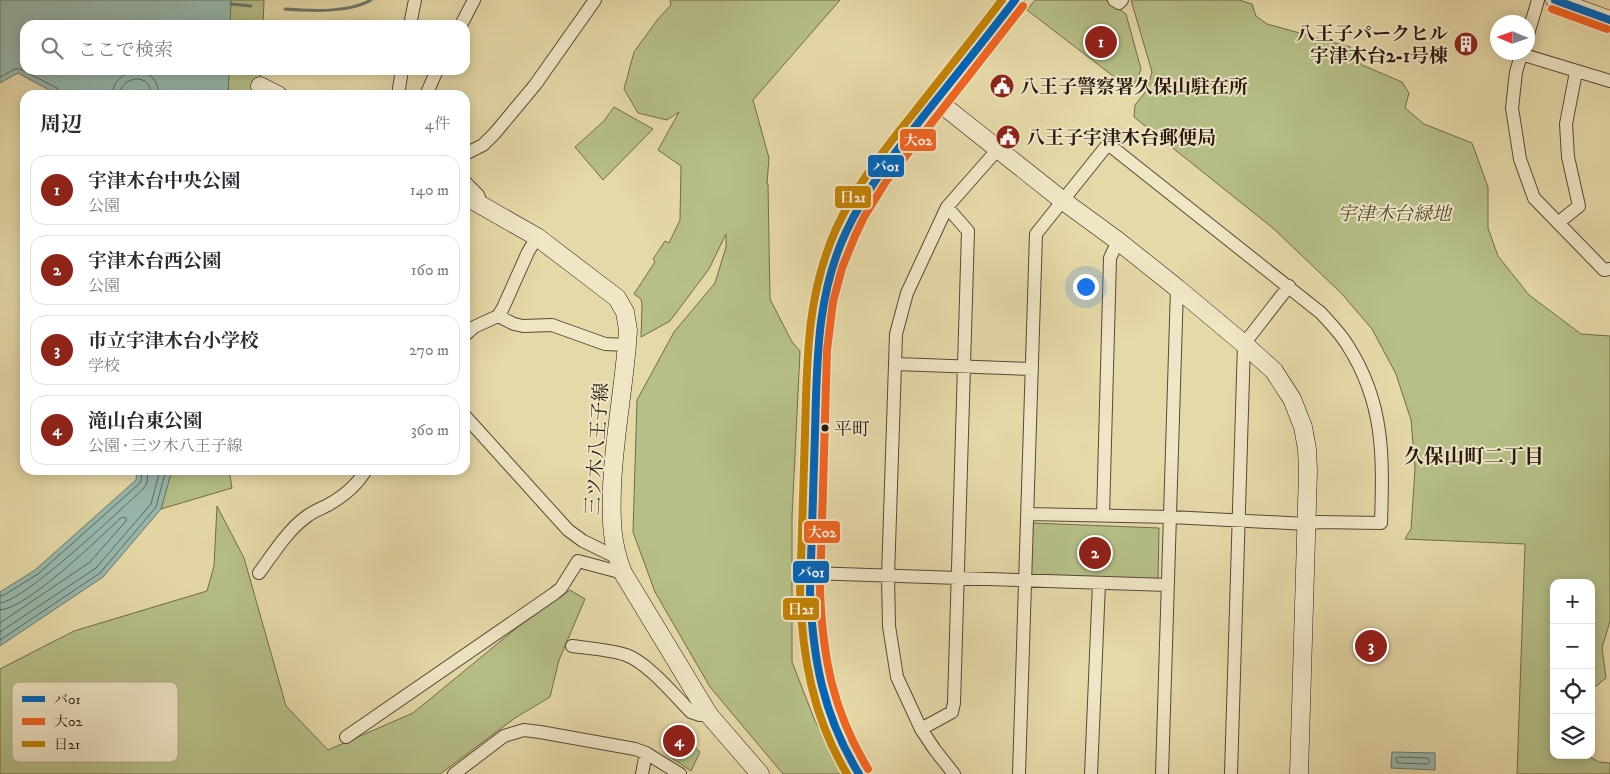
<!DOCTYPE html>
<html lang="ja">
<meta charset="utf-8">
<style>
:root{--surface:#fff;--page:#f7f7f7;--text:#2b2b33;--muted:#7c7c81;--line:#e1e1e2;--accent:#8f2418}
body{margin:0;font-family:"IM FELL DW Pica","Noto Serif JP",serif;background:var(--page);color:var(--text)}
.controls{position:absolute;right:15px;bottom:15px;display:grid;overflow:hidden;border-radius:10px;box-shadow:0 2px 12px #0003}
.controls button{width:45px;height:45px;display:grid;place-items:center;padding:0;border:0;border-bottom:1px solid var(--line);background:var(--surface);color:var(--text);font:25px sans-serif}
.compass{position:absolute;left:1490px;top:15px;width:45px;height:45px;border-radius:50%;background:var(--surface);box-shadow:0 2px 12px #0003;rotate:272deg}
.you{position:absolute;left:1085px;top:286px;width:18px;height:18px;margin:-12px;border:4px solid #fff;border-radius:50%;background:#1a73e8;box-shadow:0 0 0 8px #1a73e833}
.badge{display:grid;place-items:center;width:32px;height:32px;border-radius:50%;background:var(--accent);color:#fff;font-size:16px;font-weight:700}
.pin{position:absolute;translate:-50% -50%;border:2px solid #fff;box-shadow:0 1px 5px #0006}
.list{margin:0;padding:0;list-style:none}
h2{display:flex;justify-content:space-between;align-items:center;height:65px;margin:0;padding:0 20px;font-size:21px}
h2 small{font-size:16px;font-weight:400;color:var(--muted)}
.list li{display:grid;grid-template-columns:32px 1fr auto;gap:15px;align-items:center;box-sizing:border-box;height:70px;margin:0 10px 10px;padding:0 10px;border:1px solid var(--line);border-radius:15px}
.list b{display:block;font-size:19px;white-space:nowrap}
.list p{margin:0;font-size:16px;white-space:nowrap;color:var(--muted)}
.list em{font-size:16px;font-style:normal;color:var(--muted)}
.icon{flex:none;width:28px;height:28px;fill:none;stroke:currentColor;stroke-width:2;stroke-linecap:round;stroke-linejoin:round}
.map{position:relative;flex:none;width:1610px;height:774px;overflow:hidden}
.search{position:absolute;background:var(--surface);box-shadow:0 2px 12px #0003;left:20px;top:20px;width:450px;height:55px;display:flex;align-items:center;gap:12px;box-sizing:border-box;padding:0 18px;border-radius:15px;color:var(--muted);font-size:19px}
.panel{position:absolute;background:var(--surface);box-shadow:0 2px 12px #0003;left:20px;top:90px;width:450px;height:385px;border-radius:15px}
.map>svg:first-child{display:block}
.green{fill:#b6bf87;stroke:#706c4c}
.water{fill:#97b9ae;stroke:#6b796f}
.lines{fill:none;stroke-linecap:round;stroke-linejoin:round}
.shore{stroke:#606860;stroke-width:1}
.stream{stroke:#6b796f;stroke-width:3}
.street-casing{stroke:#584837;stroke-width:14}
.secondary-casing{stroke:#291811;stroke-width:19}
.street{stroke:#efe6c6;stroke-width:12}
.secondary{stroke:#efe6c6;stroke-width:18}
.bus-1-casing{stroke:#efe6c6;stroke-width:11}
.bus-2-casing{stroke:#efe6c6;stroke-width:11}
.bus-3-casing{stroke:#efe6c6;stroke-width:11}
.bus-1{stroke:#0065bd;stroke-width:8}
.bus-2{stroke:#f26522;stroke-width:8}
.bus-3{stroke:#c48204;stroke-width:8}
.bus-dot{fill:#291811;stroke:#efe6c6;stroke-width:2}
.labels{text-anchor:middle;stroke-width:4;stroke-linejoin:round;paint-order:stroke}
.bus-label{font-size:18px;fill:#291811;stroke:#efe6c6;text-anchor:start}
.poi-label{font-size:19px;font-weight:bold;fill:#291811;stroke:#efe6c6;text-anchor:start}
.park-label{font-size:19px;font-style:italic;fill:#534a34;stroke:#efe6c6}
.street-label{font-size:19px;fill:#291811;stroke:#efe6c6}
.neighbourhood-label{font-size:20px;font-weight:bold;fill:#291811;stroke:#efe6c6}
.key{fill:#efe6c6;stroke:#b4a890;stroke-width:1}
.key-label{font-size:14px;fill:#291811}
.line-badge{stroke:#efe6c6;stroke-width:2}
.badge-label{font-size:14px;text-anchor:middle;font-weight:bold;fill:#fff}
</style>
<div class="map">
<svg width="1610" height="774" viewBox="0 0 1610 774">
<rect width="100%" height="100%" fill="#e6d9a8"/>
<filter id="stains"><feTurbulence type="fractalNoise" baseFrequency=".004" numOctaves="4"/><feColorMatrix values="0 0 0 0 .2 0 0 0 0 .09 0 0 0 0 .02 0 0 0 .5 -.17"/></filter>
<radialGradient id="worn" r=".72"><stop offset=".6" stop-color="#630" stop-opacity="0"/><stop offset="1" stop-color="#630" stop-opacity=".3"/></radialGradient>
<path class="green" d="M231,0H264L263,25H230Z
M670,0H840L753,100L769,158L767,184H768L770,299L792,342L800,351L792,517V662L815,721L846,774H783L710,687L655,592L633,532L637,400L674,332L715,283L726,247V234L709,269L670,321L641,337L642,305L641,299L634,294L655,262L653,259L665,241L669,243L680,220L681,166L658,150L679,112L667,120L638,113L624,89L634,52L658,19L671,5Z
M1035,0H1106L1126,14L1141,69L1137,80L1130,89L1027,10Z
M1131,0H1239L1252,4L1256,16L1267,24L1350,47L1362,65L1402,82L1409,93L1405,108L1424,124L1472,143L1488,187V228L1498,256L1529,295L1581,334L1610,336V621L1602,648L1606,678L1591,690V583H1554V755H1587L1599,762L1610,763V774H1517L1525,544L1405,539L1411,529L1415,469L1411,420L1396,374L1372,329L1342,294L1274,229L1134,117L1135,105L1147,90L1152,72Z
M229,70H261L259,95H228Z
M614,107L653,129L603,180L575,147L604,121Z
M172,470H229L232,488L161,509Z
M217,506L244,558L286,706L328,750L413,713L519,626L570,590L585,599L559,660L550,697L515,718L440,774H0V669L74,631L207,591L214,566Z
M1032,523L1159,528L1158,580L1030,578Z
M675,730L700,752L691,771L666,754Z"/>
<path class="water" d="M0,0H231L230,25H25V70H229L228,95H140L139,90L124,95H58L18,73L0,83Z
M137,470H172L161,509L103,577L0,646V592L35,570L136,480Z
M1392,752L1435,753V770L1391,768Z"/>
<g class="lines">
<path class="shore" d="M0,77L15,69H20L57,88L59,91V95
M112,95C113,67 158,61 159,95
M119,95C121,76 151,71 151,95
M0,596L4,595L38,574L139,484L141,481L142,470
M0,603C25,601 120,510 143,489L147,483L148,470
M0,610C27,609 100,537 122,517L126,518V521L90,562L0,623
M0,632L96,568L151,504L160,470
M0,640L100,573L156,507L166,470
M1399,757L1428,758L1430,762L1428,764L1398,763L1396,759Z"/>
<path class="stream" d="M231,4L251,6
M285,9C311,11 349,13 371,0"/>
<defs>
<path id="street" d="M1114,0L1119,3L1122,0
M410,25L415,0
M461,25L474,0
M1528,34L1538,0
M1522,52L1516,72L1512,108L1520,159L1534,198L1604,270L1610,269
M1521,54L1610,81
M398,95L402,70
M426,95L437,70
M465,154L483,145L495,133L535,85L595,0
M465,182L478,195L482,205
M1558,223L1579,206L1568,157L1566,124L1576,72
M498,316L514,324L523,326L552,325L605,344L627,345
M465,335L474,327L498,316L503,308L528,252L537,237
M896,364L1032,369
M465,416L568,530L583,541L616,557
M1103,516L1110,258L1118,241
M259,573C273,554 287,531 306,517C312,512 320,509 326,506C341,498 357,485 366,470
M810,573L1168,585
M572,646C587,648 613,650 626,655C647,662 675,696 691,712L700,715H709
M921,729L952,712L954,703L968,231L947,207
M346,737L555,593L561,588L578,561L623,573
M454,774L504,736L524,730L540,732L635,749L646,753L680,774
M642,774L646,753
M954,774L935,750L921,729L897,677L889,626L888,576L896,334L907,293L947,207L998,149
M1019,774L1036,234L1108,144L1321,313C1331,324 1341,334 1348,346C1385,404 1383,458 1381,523L1318,522L1307,524L1171,517L1028,514
M1091,774L1099,583
M1162,774L1177,288
M1231,774L1244,344L1289,286"/>
<path id="secondary" d="M1555,0L1610,20
M260,86L278,95
M936,100L1062,200L1118,241L1177,288L1244,344L1274,371L1292,399L1303,427L1307,449L1308,471L1299,774
M465,196L537,237L617,298L625,312L628,330C625,383 614,434 612,487C611,518 611,544 623,573L709,715L760,774
M859,774C823,721 811,655 810,592L817,349C820,317 825,283 837,253C858,196 896,151 933,104C961,69 988,35 1015,0"/>
</defs>
<use href="#street" class="street-casing"/>
<use href="#secondary" class="secondary-casing"/>
<use href="#street" class="street"/>
<use href="#secondary" class="secondary"/>
<defs>
<path id="bus-1" d="M1555,0L1610,20
M859,774C823,715 813,660 810,592C812,539 813,486 815,433C817,364 816,296 846,232C866,189 896,151 926,113C956,75 986,38 1015,0"/>
<path id="bus-2" d="M1552,9L1607,29
M868,769C833,711 823,659 820,592L827,350L833,302L842,268L855,236L864,217L887,180L1023,6"/>
<path id="bus-3" d="M847,774C813,718 802,656 800,592C802,539 803,486 805,433C807,362 806,296 836,229C856,185 886,147 916,110C945,73 974,37 1002,0"/>
</defs>
<use href="#bus-1" class="bus-1-casing"/>
<use href="#bus-2" class="bus-2-casing"/>
<use href="#bus-3" class="bus-3-casing"/>
<use href="#bus-1" class="bus-1"/>
<use href="#bus-2" class="bus-2"/>
<use href="#bus-3" class="bus-3"/>
</g>
<defs>
<symbol id="building-disc" viewBox="-11 -11 22 22"><circle r="9.5" fill="#8f2418" stroke="#efe6c6"/><path d="M-4-6H4V6H1V3H-1V6H-4ZM-2.5-4.3h1.7v1.8h-1.7ZM.8-4.3h1.7v1.8H.8ZM-2.5-1h1.7V.8h-1.7ZM.8-1h1.7V.8H.8Z" fill="#fff"/></symbol>
<symbol id="civic-disc" viewBox="-11 -11 22 22"><circle r="9.5" fill="#8f2418" stroke="#efe6c6"/><path d="M-.6-6.5H3V-4.5H.6V-3L4-1V1h2V6H-6V1h2V-1L-.6-3ZM-1.2 2.5V6h2.4V2.5Z" fill="#fff"/></symbol>
</defs>
<g fill-rule="evenodd">
<use href="#building-disc" x="1452" y="30" width="28" height="28"/>
<use href="#civic-disc" x="988" y="72" width="28" height="28"/>
<use href="#civic-disc" x="994" y="123" width="28" height="28"/>
</g>
<circle class="bus-dot" cx="825" cy="428" r="4.5"/>
<g class="labels">
<g class="bus-label">
<text x="834" y="435">平町</text>
</g>
<g class="poi-label">
<text x="1448" y="40" text-anchor="end">八王子パークヒル<tspan x="1448" dy="22">宇津木台2-1号棟</tspan></text>
<text x="1020" y="93">八王子警察署久保山駐在所</text>
<text x="1026" y="144">八王子宇津木台郵便局</text>
</g>
<g class="park-label">
<text x="1394" y="220">宇津木台緑地</text>
</g>
<g class="street-label">
<text transform="translate(596 449) rotate(-86)" y="7">三ツ木八王子線</text>
</g>
<g class="neighbourhood-label">
<text x="1474" y="463">久保山町二丁目</text>
</g>
</g>
<rect x="12" y="682" width="166" height="80" rx="8" class="key"/>
<rect x="22" y="696" width="23" height="6" fill="#0065bd"/>
<rect x="22" y="718" width="23" height="7" fill="#f26522"/>
<rect x="22" y="741" width="23" height="6" fill="#c48204"/>
<g class="key-label">
<text x="54" y="704">バ01</text>
<text x="54" y="726">大02</text>
<text x="54" y="749">日21</text>
</g>
<g class="line-badge">
<rect x="899" y="128" width="38" height="24" rx="5" fill="#f26522"/>
<rect x="867" y="154" width="38" height="24" rx="5" fill="#0065bd"/>
<rect x="834" y="185" width="38" height="24" rx="5" fill="#c48204"/>
<rect x="803" y="520" width="38" height="24" rx="5" fill="#f26522"/>
<rect x="792" y="560" width="38" height="24" rx="5" fill="#0065bd"/>
<rect x="782" y="597" width="38" height="24" rx="5" fill="#c48204"/>
</g>
<g class="badge-label">
<text x="918" y="145">大02</text>
<text x="886" y="171">バ01</text>
<text x="853" y="202">日21</text>
<text x="822" y="537">大02</text>
<text x="811" y="577">バ01</text>
<text x="801" y="614">日21</text>
</g>
<rect width="100%" height="100%" filter="url(#stains)"/>
<rect width="100%" height="100%" fill="url(#worn)"/>
</svg>
<div class="controls">
<button>+</button>
<button>−</button>
<button><svg class="icon" aria-label="locate" viewBox="0 0 24 24"><circle cx="12" cy="12" r="6"/><path d="M12 2v4M12 18v4M2 12h4M18 12h4"/></svg></button>
<button><svg class="icon" aria-label="layers" viewBox="0 0 24 24"><path d="M12 4l9 5-9 5-9-5zM3 14l9 5 9-5"/></svg></button>
</div>
<svg class="compass" viewBox="-18 -18 36 36"><path d="M0-13l5 13h-10z" fill="#e53935"/><path d="M0 13l5-13h-10z" fill="#7c7c81"/></svg>
<div class="you"></div>
<div class="pin badge" style="left:1101px;top:42px">1</div>
<div class="pin badge" style="left:1095px;top:553px">2</div>
<div class="pin badge" style="left:1371px;top:646px">3</div>
<div class="pin badge" style="left:679px;top:741px">4</div>
<div class="search"><svg class="icon" aria-label="search" viewBox="0 0 24 24"><circle cx="10" cy="10" r="6"/><path d="M15 15l6 6"/></svg>ここで検索</div>
<section class="panel">
<h2>周辺<small>4件</small></h2>
<ul class="list">
<li><span class="badge">1</span><div><b>宇津木台中央公園</b><p>公園</p></div><em>140 m</em></li>
<li><span class="badge">2</span><div><b>宇津木台西公園</b><p>公園</p></div><em>160 m</em></li>
<li><span class="badge">3</span><div><b>市立宇津木台小学校</b><p>学校</p></div><em>270 m</em></li>
<li><span class="badge">4</span><div><b>滝山台東公園</b><p>公園 · 三ツ木八王子線</p></div><em>360 m</em></li>
</ul>
</section>
</div>
